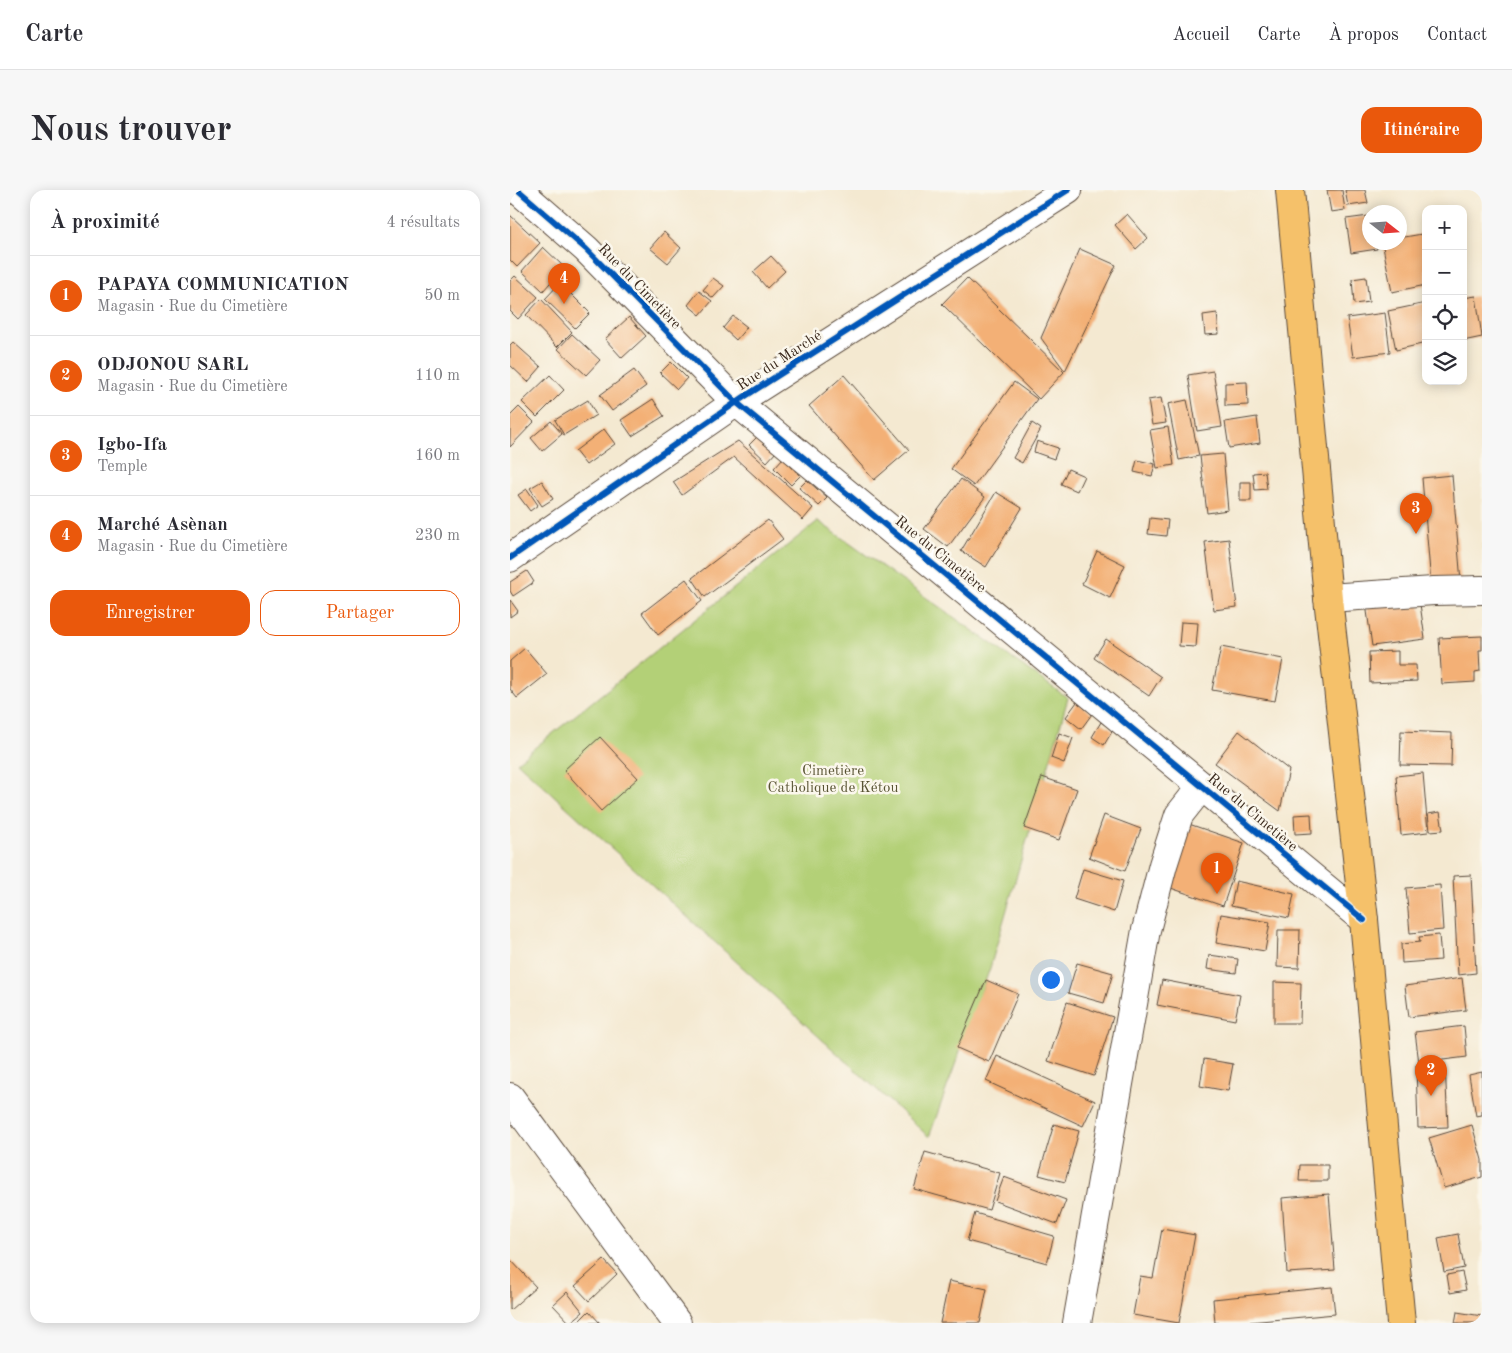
<!DOCTYPE html>
<html lang="fr">
<meta charset="utf-8">
<style>
:root{--surface:#fff;--page:#f7f7f7;--text:#2b2b33;--muted:#7c7c81;--line:#e1e1e2;--accent:#ea580c}
body{margin:0;font-family:"Old Standard TT",serif;background:var(--page);color:var(--text)}
.controls{position:absolute;right:15px;top:15px;display:grid;overflow:hidden;border-radius:10px;box-shadow:0 2px 12px #0003}
.controls button{width:45px;height:45px;display:grid;place-items:center;padding:0;border:0;border-bottom:1px solid var(--line);background:var(--surface);color:var(--text);font:25px sans-serif}
.compass{position:absolute;left:852px;top:15px;width:45px;height:45px;border-radius:50%;background:var(--surface);box-shadow:0 2px 12px #0003;rotate:107deg}
.you{position:absolute;left:540px;top:789px;width:18px;height:18px;margin:-12px;border:4px solid #fff;border-radius:50%;background:#1a73e8;box-shadow:0 0 0 8px #1a73e833}
.badge{display:grid;place-items:center;width:32px;height:32px;border-radius:50%;background:var(--accent);color:#fff;font-size:16px;font-weight:700}
.pin{position:absolute;translate:-50% -41px;filter:drop-shadow(0 1px 2px #0008)}
.pin::after{content:'';position:absolute;top:26px;width:18px;height:15px;background:inherit;clip-path:polygon(0 0,100% 0,50% 100%)}
.list{margin:0;padding:0;list-style:none}
h2{display:flex;justify-content:space-between;align-items:center;height:65px;margin:0;padding:0 20px;font-size:21px}
h2 small{font-size:16px;font-weight:400;color:var(--muted)}
.list li{display:grid;grid-template-columns:32px 1fr auto;gap:15px;align-items:center;box-sizing:border-box;height:80px;padding:0 20px;border-top:1px solid var(--line)}
.list b{display:block;font-size:19px;white-space:nowrap}
.list p{margin:0;font-size:16px;white-space:nowrap;color:var(--muted)}
.list em{font-size:16px;font-style:normal;color:var(--muted)}
.actions{display:flex;gap:10px;padding:15px 20px}
.actions a{flex:1;padding:11px 0;border:1px solid var(--accent);border-radius:15px;text-align:center;font-size:18px;color:var(--accent)}
.actions .main{background:var(--accent);color:#fff}
.icon{flex:none;width:28px;height:28px;fill:none;stroke:currentColor;stroke-width:2;stroke-linecap:round;stroke-linejoin:round}
.map{position:relative;flex:none;width:972px;height:1133px;overflow:hidden;border-radius:15px}
header{display:flex;align-items:center;gap:30px;box-sizing:border-box;height:70px;padding:0 25px;background:var(--surface);border-bottom:1px solid var(--line)}
header strong{font-size:24px}
nav{display:flex;gap:28px;margin-inline-start:auto;font-size:18px}
.intro{display:flex;align-items:center;justify-content:space-between;box-sizing:border-box;height:120px;padding:0 30px}
h1{margin:0;font-size:35px}
.button{padding:12px 22px;border-radius:15px;background:var(--accent);color:#fff;font-size:18px;font-weight:700}
main{display:flex;gap:30px;padding:0 30px}
aside{flex:1;background:var(--surface);border-radius:15px;box-shadow:0 2px 12px #0003}
.map>svg:first-child{display:block}
.green{fill:#b3d077;stroke:#777d4a}
.building{fill:#f3b076}
.lines{fill:none;stroke-linecap:round;stroke-linejoin:round}
.street-casing{stroke:#574739;stroke-width:30}
.primary-casing{stroke:#574739;stroke-width:30}
.street{stroke:#fff;stroke-width:28}
.primary{stroke:#f5c16b;stroke-width:28}
.cycleway-casing{stroke:#fbf7ec;stroke-width:9}
.cycleway{stroke:#0057b8;stroke-width:6}
.labels{text-anchor:middle;stroke-width:5;stroke-linejoin:round;paint-order:stroke}
.street-label{font-size:15px;fill:#3b2a1e;stroke:#fbf7ec}
.park-label{font-size:15px;fill:#595434;stroke:#fbf7ec}
</style>
<header>
<strong>Carte</strong>
<nav><a>Accueil</a><a>Carte</a><a>À propos</a><a>Contact</a></nav>
</header>
<div class="intro"><h1>Nous trouver</h1><a class="button">Itinéraire</a></div>
<main>
<aside>
<h2>À proximité<small>4 résultats</small></h2>
<ul class="list">
<li><span class="badge">1</span><div><b>PAPAYA COMMUNICATION</b><p>Magasin · Rue du Cimetière</p></div><em>50 m</em></li>
<li><span class="badge">2</span><div><b>ODJONOU SARL</b><p>Magasin · Rue du Cimetière</p></div><em>110 m</em></li>
<li><span class="badge">3</span><div><b>Igbo-Ifa</b><p>Temple</p></div><em>160 m</em></li>
<li><span class="badge">4</span><div><b>Marché Asènan</b><p>Magasin · Rue du Cimetière</p></div><em>230 m</em></li>
</ul>
<div class="actions"><a class="main">Enregistrer</a><a>Partager</a></div>
</aside>
<div class="map">
<svg width="972" height="1133" viewBox="0 0 972 1133">
<rect width="100%" height="100%" fill="#fbf7ec"/>
<filter id="ink" filterUnits="userSpaceOnUse"><feTurbulence type="fractalNoise" baseFrequency=".02" numOctaves="2"/><feDisplacementMap in="SourceGraphic" scale="10" xChannelSelector="R" yChannelSelector="G"/><feConvolveMatrix kernelMatrix="1 2 1 2 8 2 1 2 1" color-interpolation-filters="sRGB"/></filter>
<filter id="wash" filterUnits="userSpaceOnUse"><feTurbulence type="fractalNoise" baseFrequency=".0096" numOctaves="4" result="noise"/><feDisplacementMap in="SourceGraphic" scale="20" xChannelSelector="R" yChannelSelector="G"/><feGaussianBlur stdDeviation="1.12" result="paint"/><feColorMatrix in="noise" values="0 0 0 0 0 0 0 0 0 0 0 0 0 0 0 0 0 1.4 0 .05"/><feComposite in="paint" operator="in"/></filter>
<g filter="url(#wash)">
<rect width="100%" height="100%" fill="#f4e9d1"/>
<path class="green" d="M308,331L558,508L480,778L419,947L7,572Z"/>
<g id="blocks">
<path class="building" d="M817,0H832L835,20L821,22Z
M835,0H855L858,13L838,16Z
M617,24L638,48L626,59L605,35Z
M0,25L30,53L7,77L0,70Z
M859,26V52H866L867,59L841,63L836,29Z
M154,42L171,58L158,73L140,58Z
M912,44L916,64V95L882,102L872,52H889V48Z
M33,57L54,77L33,101L12,81Z
M570,59L606,75L555,181L531,148Z
M261,66L275,81L257,98L243,82Z
M5,86L28,107L8,129L0,121V91Z
M856,87L859,112L844,114L842,89Z
M203,88L214,96L203,108L193,100Z
M457,88L554,182L529,209L432,114Z
M50,93L80,123L65,138L35,109Z
M189,101L202,111L190,125L178,115Z
M966,106L972,147L953,151V108Z
M31,109L62,142L47,157L16,125Z
M916,113V153L886,160L878,121Z
M707,123L709,144L695,145L693,125Z
M875,123L880,162L843,167L837,128Z
M223,126L237,137L226,150L213,138Z
M119,127L136,146L112,168L95,149Z
M62,144L90,170L76,185L48,159Z
M3,152L31,177L18,192L0,175V155Z
M161,172L177,188L167,199L150,183Z
M124,180L136,196L102,221L90,205Z
M703,181L712,237L687,241L678,185Z
M40,185L54,200L27,227L12,212Z
M334,185L399,260L364,290L299,216Z
M504,192L527,209L464,296L441,279Z
M737,192L738,215L715,216V193Z
M651,208L656,233L642,235L638,210Z
M143,209L154,226L122,246L111,230Z
M78,210L86,225L54,245L45,230Z
M677,210L689,266L669,270L658,214Z
M9,217L24,232L0,257V226Z
M747,227L750,253L719,258L715,232Z
M41,231L52,244L32,261L21,248Z
M522,233L531,239L512,273L503,268Z
M658,237L664,275L647,278L640,240Z
M94,239L105,254L76,275L65,261Z
M248,246L266,262L257,272L239,255Z
M228,251L303,318L293,330L224,267L172,305L163,292Z
M527,251L548,258L544,269L524,262Z
M713,264L718,320L697,323L690,266Z
M273,268L290,286L281,295L264,278Z
M627,270L645,274L642,286L624,282Z
M558,279L574,286L567,301L551,294Z
M755,282L757,299L745,300L743,283Z
M942,285L951,392L921,394L912,288Z
M451,289L475,307L438,357L414,339Z
M297,290L317,308L309,316L289,298Z
M32,291L43,309L32,316L20,298Z
M730,292H741V311H730Z
M17,299L28,315L20,321L8,305Z
M486,302L512,318L476,377L451,361Z
M640,328L658,330L656,346L638,344Z
M258,330L273,349L195,407L182,388Z
M719,349L727,417L704,420L695,352Z
M587,361L615,375L600,408L572,394Z
M17,381L24,392L3,406L0,401V392Z
M176,389L192,411L148,445L132,423Z
M909,407L915,449L862,456L856,414Z
M0,410L8,421L0,427Z
M671,432L688,433L686,457L669,456Z
M972,446V460H969L970,481L965,482V492L932,494L929,448Z
M596,449L651,487L639,506L584,468Z
M711,457L773,469L765,511L702,500Z
M15,458L37,484L7,508L0,499V471Z
M888,461V475H906L907,491L860,493L859,462Z
M567,512L582,524L571,539L556,527Z
M591,532L603,540L594,555L582,547Z
M729,541L779,580L770,621L705,573Z
M891,541L942,543L941,576L890,575Z
M549,543L563,548L554,573L541,568Z
M90,547L128,588L91,621L54,580Z
M913,583L918,642L891,645L886,586Z
M532,587L567,599L549,650L514,638Z
M930,622L933,640L920,641L918,624Z
M801,624L802,643L785,644L784,625Z
M594,625L631,639L615,681L579,667Z
M676,633L734,653L713,716L655,696Z
M573,679L613,691L604,722L564,709Z
M961,685L966,783L948,785L943,686Z
M726,691L784,704L779,728L721,716Z
M930,695L933,740L900,743L896,698Z
M711,724L760,732L755,761L706,753Z
M768,740H790L789,778L767,777Z
M929,745L931,770L892,773L891,754L910,752L909,747Z
M699,765L728,769L726,783L697,779Z
M567,773L603,783L594,813L558,803Z
M952,788L956,820L899,827L895,796Z
M476,790L508,804L479,872L447,858Z
M652,790L730,805L725,830L647,815Z
M764,792L791,793L790,833H764Z
M557,812L603,827L584,886L538,871Z
M954,836L957,867L909,873L905,842Z
M487,866L585,911L573,936L476,891Z
M694,869L723,874L718,901L690,896Z
M935,874L938,937L908,938L906,875Z
M972,882V925L966,926L959,885Z
M544,934L569,941L555,992L529,985Z
M962,935L972,970V987L934,998L919,948Z
M415,962L490,983L479,1020L404,999Z
M790,975H818V991H789Z
M494,987L556,1010L547,1034L485,1011Z
M819,1004L825,1080L777,1083L772,1008Z
M465,1023L544,1046L537,1073L457,1051Z
M652,1039L685,1045L669,1133L623,1125L630,1086L643,1088Z
M948,1044L954,1078L934,1082L928,1048Z
M0,1069L26,1097L0,1120Z
M94,1070L107,1084L79,1111L65,1096Z
M952,1082L956,1100L940,1103L937,1085Z
M439,1091L477,1099L470,1133H430Z
M822,1097L825,1124L729,1133H705L703,1109Z
M57,1102L73,1122L60,1133L43,1115Z
M79,1121L90,1133H67Z
M947,1122L972,1126V1133H945Z"/>
</g>
</g>
<g filter="url(#ink)">
<use href="#blocks" fill-opacity="0" stroke="#574739" stroke-width="1"/>
<g class="lines">
<defs>
<path id="street" d="M8,0L76,59L226,212L854,730
M0,368L234,207L558,0
M818,408L924,401L972,400
M0,907L167,1133
M567,1133L636,740L653,675L669,625L692,596"/>
<path id="primary" d="M780,0L818,408L854,730L891,1133"/>
</defs>
<use href="#street" class="street-casing"/>
<use href="#primary" class="primary-casing"/>
<use href="#street" class="street"/>
<use href="#primary" class="primary"/>
<defs>
<path id="cycleway" d="M8,0L76,59L226,212L854,730
M0,368L234,207L558,0"/>
</defs>
<use href="#cycleway" class="cycleway-casing"/>
<use href="#cycleway" class="cycleway"/>
</g>
</g>
<g class="labels">
<g class="street-label">
<text transform="translate(130 96) rotate(46)" y="5">Rue du Cimetière</text>
<text transform="translate(269 170) rotate(-33)" y="5">Rue du Marché</text>
<text transform="translate(431 364) rotate(39)" y="5">Rue du Cimetière</text>
<text transform="translate(743 622) rotate(40)" y="5">Rue du Cimetière</text>
</g>
<g class="park-label">
<text x="323" y="585">Cimetière<tspan x="323" dy="17">Catholique de Kétou</tspan></text>
</g>
</g>
</svg>
<div class="controls">
<button>+</button>
<button>−</button>
<button><svg class="icon" aria-label="locate" viewBox="0 0 24 24"><circle cx="12" cy="12" r="6"/><path d="M12 2v4M12 18v4M2 12h4M18 12h4"/></svg></button>
<button><svg class="icon" aria-label="layers" viewBox="0 0 24 24"><path d="M12 4l9 5-9 5-9-5zM3 14l9 5 9-5"/></svg></button>
</div>
<svg class="compass" viewBox="-18 -18 36 36"><path d="M0-13l5 13h-10z" fill="#e53935"/><path d="M0 13l5-13h-10z" fill="#7c7c81"/></svg>
<div class="you"></div>
<div class="pin badge" style="left:707px;top:704px">1</div>
<div class="pin badge" style="left:921px;top:906px">2</div>
<div class="pin badge" style="left:906px;top:344px">3</div>
<div class="pin badge" style="left:54px;top:114px">4</div>
</div>
</main>
